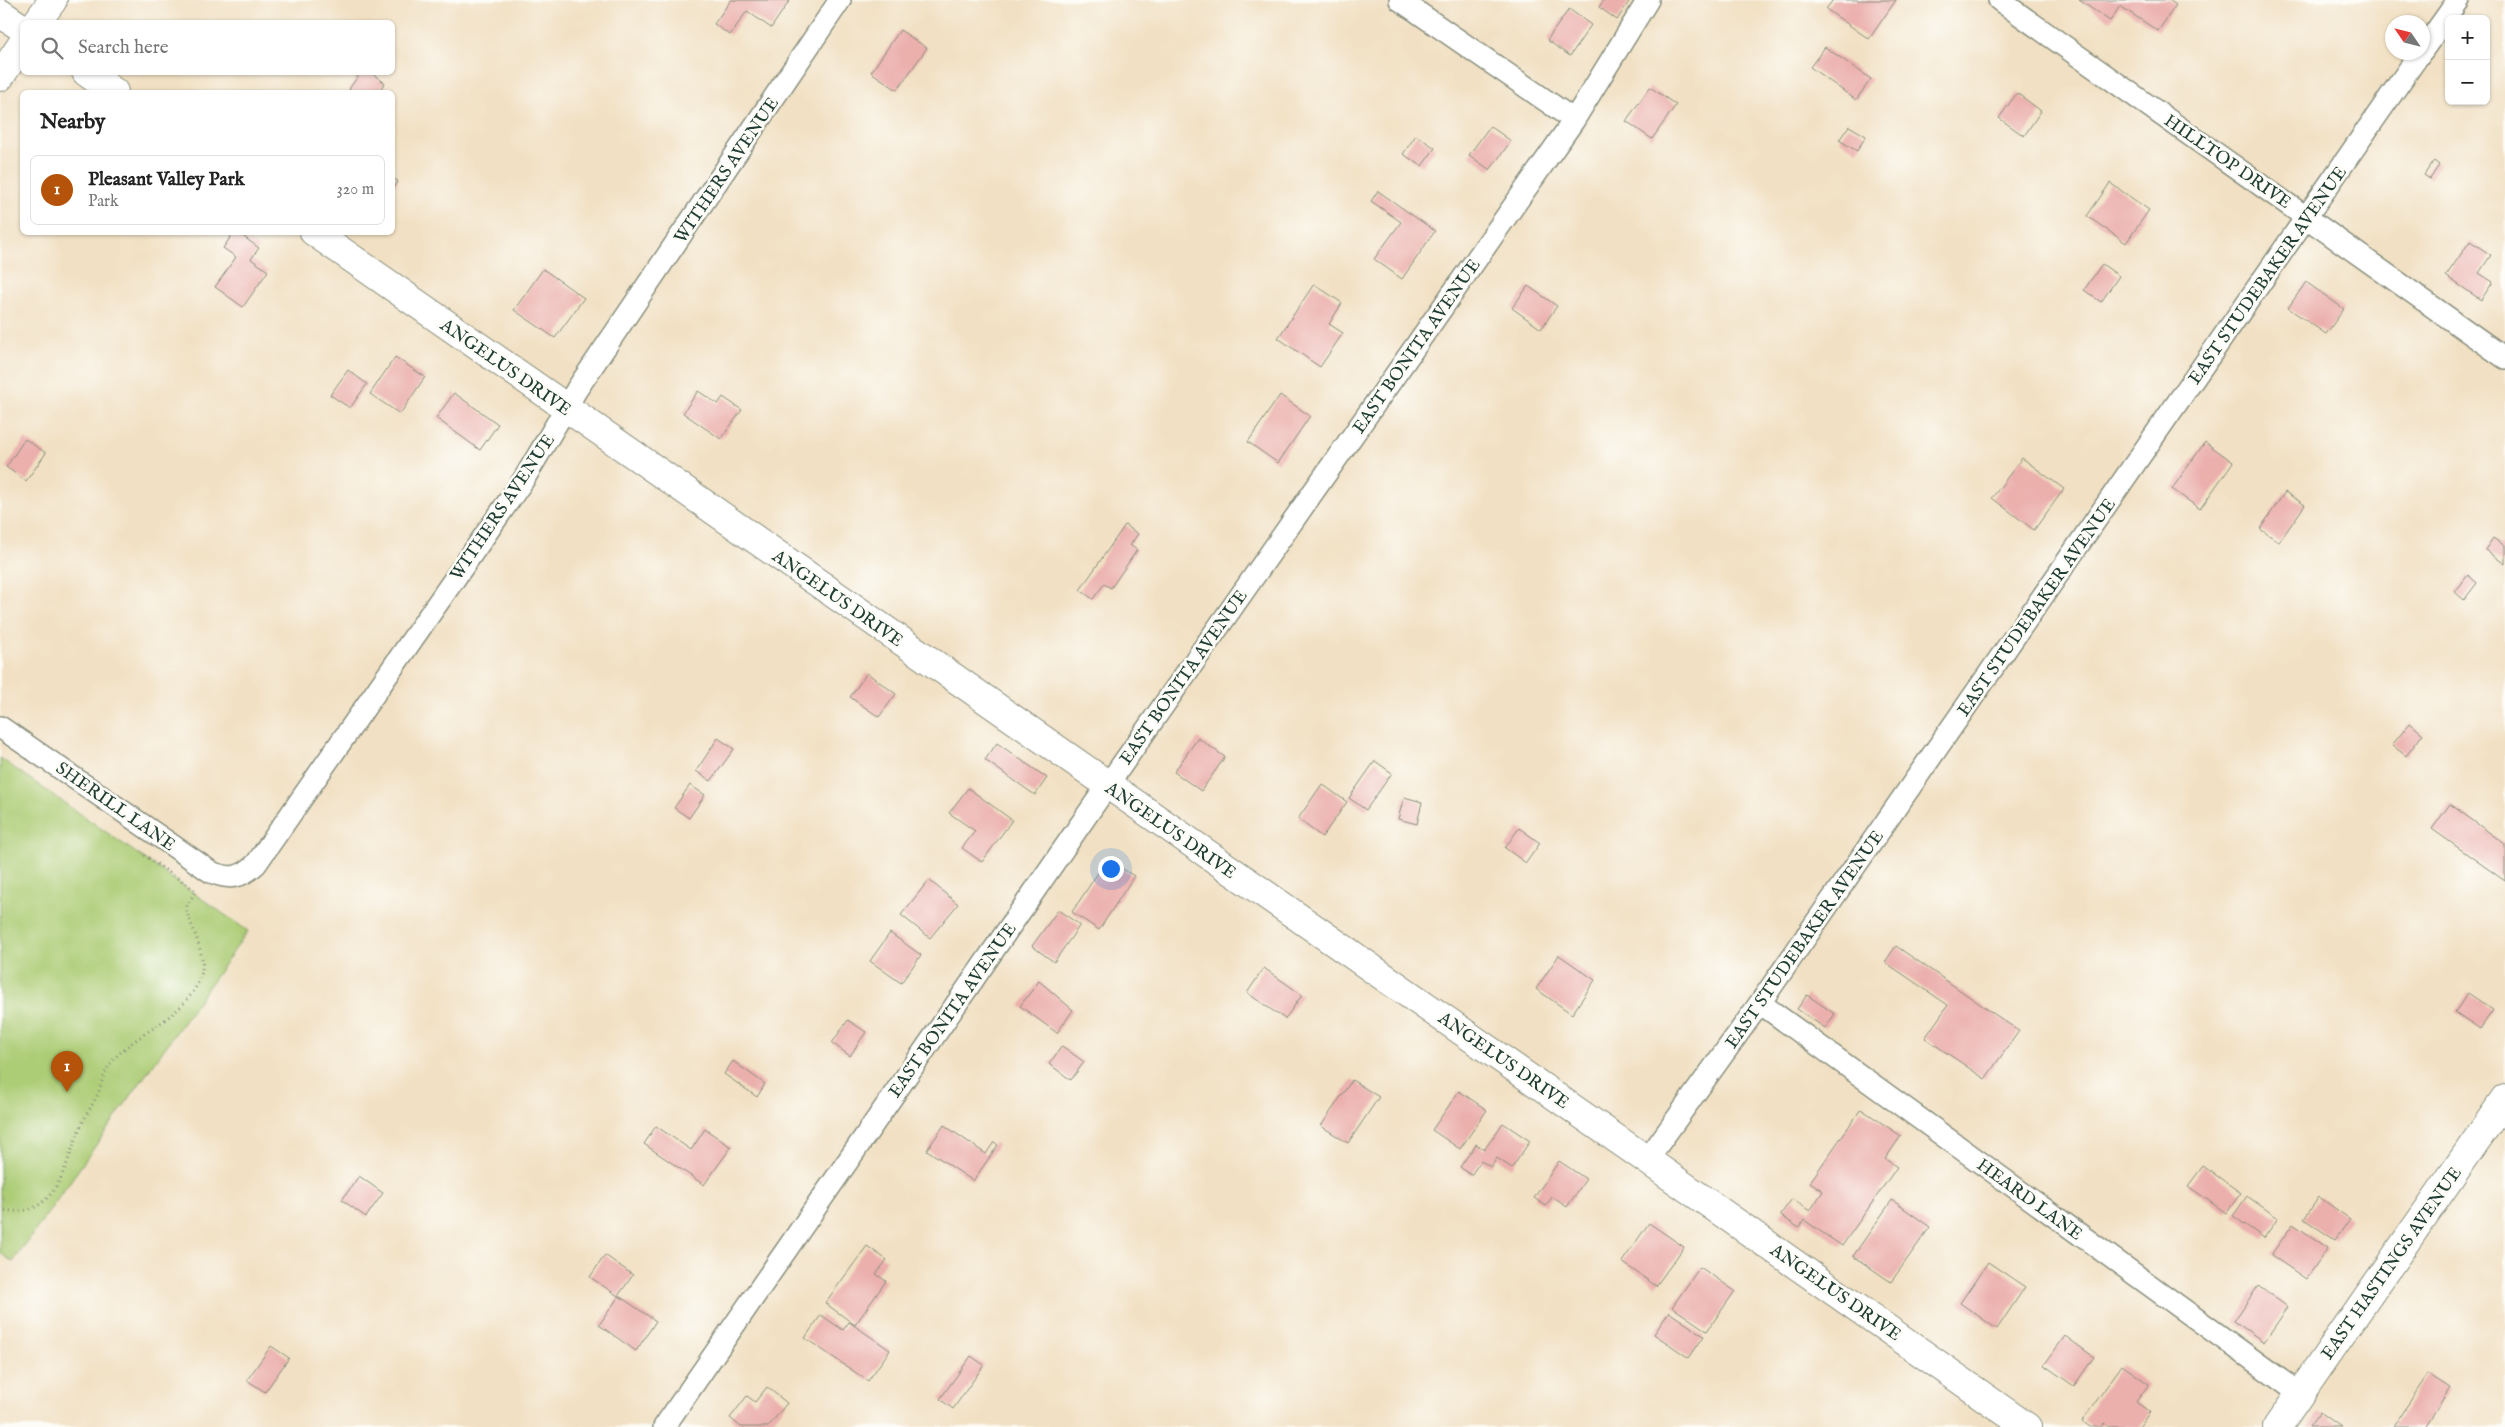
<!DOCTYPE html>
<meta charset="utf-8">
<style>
:root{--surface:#fff;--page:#f6f6f6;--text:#222;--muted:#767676;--line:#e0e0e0;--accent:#b45309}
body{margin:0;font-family:"IM FELL English",serif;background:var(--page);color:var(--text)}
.controls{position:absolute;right:15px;top:15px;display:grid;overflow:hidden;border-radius:8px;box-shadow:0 1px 4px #0004}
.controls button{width:45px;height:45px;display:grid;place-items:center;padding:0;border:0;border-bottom:1px solid var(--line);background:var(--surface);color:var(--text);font:25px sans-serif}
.compass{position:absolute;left:2385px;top:15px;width:45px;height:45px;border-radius:50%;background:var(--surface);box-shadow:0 1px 4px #0004;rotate:305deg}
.you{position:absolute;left:1110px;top:868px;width:18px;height:18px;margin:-12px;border:4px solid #fff;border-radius:50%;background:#1a73e8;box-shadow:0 0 0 8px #1a73e833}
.badge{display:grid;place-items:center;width:32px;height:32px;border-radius:50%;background:var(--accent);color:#fff;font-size:16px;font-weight:700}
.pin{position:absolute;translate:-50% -41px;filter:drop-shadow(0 1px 2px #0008)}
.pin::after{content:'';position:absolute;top:26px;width:18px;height:15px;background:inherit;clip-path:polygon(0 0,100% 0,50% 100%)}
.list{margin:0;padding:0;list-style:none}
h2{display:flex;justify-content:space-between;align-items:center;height:65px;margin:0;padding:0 20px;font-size:21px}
h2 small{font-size:16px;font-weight:400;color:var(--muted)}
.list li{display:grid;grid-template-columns:32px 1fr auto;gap:15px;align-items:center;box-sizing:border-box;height:70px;margin:0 10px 10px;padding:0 10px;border:1px solid var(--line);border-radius:8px}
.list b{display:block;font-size:19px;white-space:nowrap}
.list p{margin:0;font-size:16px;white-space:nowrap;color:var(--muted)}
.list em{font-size:16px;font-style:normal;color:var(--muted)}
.icon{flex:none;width:28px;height:28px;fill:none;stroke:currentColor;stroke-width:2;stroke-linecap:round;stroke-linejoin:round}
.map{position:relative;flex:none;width:2505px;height:1427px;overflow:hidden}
.search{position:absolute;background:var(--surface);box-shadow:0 1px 4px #0004;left:20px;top:20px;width:375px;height:55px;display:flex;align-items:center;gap:12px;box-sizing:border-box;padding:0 18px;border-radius:8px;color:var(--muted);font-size:19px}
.panel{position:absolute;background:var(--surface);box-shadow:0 1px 4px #0004;left:20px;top:90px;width:375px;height:145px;border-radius:8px}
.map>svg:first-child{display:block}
.green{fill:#accc74;stroke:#668454}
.building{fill:#ebafac}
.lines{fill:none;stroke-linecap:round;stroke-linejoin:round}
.minor-casing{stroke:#888e7c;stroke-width:24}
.tertiary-casing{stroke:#888e7c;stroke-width:30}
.secondary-casing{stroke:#888e7c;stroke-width:30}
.path{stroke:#888e7c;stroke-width:3;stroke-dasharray:1 4;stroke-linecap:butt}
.minor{stroke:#fff;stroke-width:21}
.tertiary{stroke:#fff;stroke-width:28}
.secondary{stroke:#fff;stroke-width:28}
.labels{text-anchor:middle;stroke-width:5;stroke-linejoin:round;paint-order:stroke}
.street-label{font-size:18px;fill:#1f3d34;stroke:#fdfcf7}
</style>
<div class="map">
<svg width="2505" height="1427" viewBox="0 0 2505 1427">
<rect width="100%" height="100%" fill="#fdfcf7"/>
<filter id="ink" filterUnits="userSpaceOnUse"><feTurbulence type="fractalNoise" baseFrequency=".02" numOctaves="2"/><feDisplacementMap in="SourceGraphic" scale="10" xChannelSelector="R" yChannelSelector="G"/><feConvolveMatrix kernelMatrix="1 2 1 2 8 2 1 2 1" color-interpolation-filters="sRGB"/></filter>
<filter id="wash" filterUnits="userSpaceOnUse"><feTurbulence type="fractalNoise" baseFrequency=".0096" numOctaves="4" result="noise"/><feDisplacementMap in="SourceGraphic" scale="20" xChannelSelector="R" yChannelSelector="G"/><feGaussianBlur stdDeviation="1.12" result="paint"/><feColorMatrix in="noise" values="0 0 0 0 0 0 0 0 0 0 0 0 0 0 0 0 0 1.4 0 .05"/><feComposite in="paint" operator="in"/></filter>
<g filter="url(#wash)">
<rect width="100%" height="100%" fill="#f1e0c3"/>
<path class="green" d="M0,758L248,931L13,1262L0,1253Z"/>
<g id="blocks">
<path class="building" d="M731,0H790L771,28L747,11L730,35L714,24Z
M1604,0H1630L1617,20L1599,7Z
M1833,0H1896L1869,39L1826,9Z
M2079,0H2169L2176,5L2158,31L2120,6L2110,21Z
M1569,9L1591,25L1570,56L1547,40Z
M900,30L927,48L897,90L871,72Z
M1825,47L1871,79L1856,100L1810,67Z
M361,72H370L385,83L378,92H354L349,89Z
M1650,87L1676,105L1652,139L1626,121Z
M2017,93L2041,111L2024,136L1999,118Z
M1490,126L1511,141L1490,170L1469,155Z
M1849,126L1866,136L1857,151L1839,140Z
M1416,135L1435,148L1422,166L1403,154Z
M2434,161L2439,165L2430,179L2424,175Z
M392,178L398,181L392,189Z
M2110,183L2149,210L2126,243L2087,216Z
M1378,191L1435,231L1402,279L1374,259L1401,222L1371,201Z
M234,232H237L259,248L251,259L268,271L243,307L215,287L236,257L223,248Z
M2470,241L2491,255L2479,273L2493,282L2481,300L2446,276Z
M2102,264L2119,276L2101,302L2084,290Z
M543,269L584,298L555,338L514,310Z
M2306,282L2344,309L2326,334L2288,308Z
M1314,284L1342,303L1329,324L1343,333L1320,367L1278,338Z
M1528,286L1557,306L1541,329L1512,308Z
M395,357L425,377L400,414L370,394Z
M348,370L367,384L350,408L330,395Z
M698,391L718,404L723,397L742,410L721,439L683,413Z
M454,393L498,424L480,450L436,418Z
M1280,395L1310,416L1278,463L1248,442Z
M25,439L46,453L26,481L6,467Z
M2205,442L2233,462L2200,509L2172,489Z
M2022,458L2064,489L2034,530L1992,498Z
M2285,492L2305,505L2279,542L2260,529Z
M1125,525L1138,534L1130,545L1137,550L1111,588L1104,584L1093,599L1080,590Z
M2493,538L2505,546V564L2485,550Z
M2468,575L2477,583L2464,600L2455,592Z
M867,673L896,694L879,717L850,697Z
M2410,723L2423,734L2406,756L2392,745Z
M718,738L734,749L711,781L696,771Z
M1198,738L1225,757L1201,791L1174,772Z
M997,743L1047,778L1035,795L985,760Z
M1375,761L1392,773L1366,810L1349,798Z
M1322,784L1347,802L1322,837L1298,819Z
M690,785L705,795L689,818L674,808Z
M968,788L1012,820L982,862L962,848L975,831L949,813Z
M1404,797L1422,802L1417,824L1398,819Z
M2450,804L2505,844V881L2432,829Z
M1519,828L1540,843L1526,863L1505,848Z
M1107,859L1134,876L1099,930L1072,912Z
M929,880L958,904L930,938L901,915Z
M1058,910L1080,925L1054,962L1032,946Z
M890,933L921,955L901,983L870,961Z
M1896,946L2019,1031L1985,1079L1925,1038L1948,1005L1885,962Z
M1559,955L1595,980L1572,1014L1536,989Z
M1264,968L1302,995L1285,1019L1247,993Z
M1039,981L1073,1010L1057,1033L1020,1006Z
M2468,993L2493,1010L2480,1029L2455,1012Z
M1807,995L1835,1014L1825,1028L1797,1009Z
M848,1020L866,1032L850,1056L832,1043Z
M1062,1046L1084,1062L1071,1080L1049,1064Z
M733,1061L765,1084L757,1097L724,1074Z
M1352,1080L1379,1097L1348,1143L1321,1126Z
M1459,1091L1487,1110L1460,1149L1432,1130Z
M1861,1109L1901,1136L1885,1159L1897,1167L1842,1246L1804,1220L1799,1228L1780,1215L1792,1199L1810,1211L1823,1191L1810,1182Z
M1503,1123L1530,1141L1512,1168L1497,1158L1491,1167L1481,1161L1471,1175L1460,1167L1476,1144L1484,1150Z
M944,1125L986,1154L994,1142L998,1145L973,1181L927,1150Z
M656,1126L691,1150L705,1129L731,1147L704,1185L644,1144Z
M1559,1161L1586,1179L1567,1207L1552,1197L1546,1206L1534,1198Z
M2203,1166L2241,1193L2226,1213L2188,1186Z
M359,1176L383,1193L366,1217L342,1200Z
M2247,1196L2278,1218L2264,1238L2233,1216Z
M2319,1197L2350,1219L2335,1240L2304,1219Z
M1892,1200L1930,1227L1891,1282L1853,1256Z
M1649,1223L1684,1247L1656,1286L1622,1262Z
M2293,1224L2328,1248L2306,1279L2271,1255Z
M867,1246L887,1260L876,1274L886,1281L855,1325L825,1303Z
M605,1255L633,1275L618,1296L590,1277Z
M1988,1262L2025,1287L1997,1329L1960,1303Z
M1700,1267L1735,1291L1707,1331L1672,1307Z
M2258,1286L2288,1307L2264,1342L2234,1321Z
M619,1296L656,1321L636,1351L599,1325Z
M1669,1312L1704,1336L1689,1358L1654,1334Z
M821,1315L843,1330L849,1322L890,1350L868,1381L805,1338Z
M2065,1336L2094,1357L2074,1386L2044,1365Z
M271,1346L289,1358L265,1392L247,1380Z
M971,1356L984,1365L953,1409L940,1399Z
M2122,1365L2149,1384L2136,1402L2150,1412L2139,1427H2109L2104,1423L2101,1427H2090L2082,1421Z
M2428,1374L2450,1388L2425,1427H2393Z
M767,1387L787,1403L768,1427H741L730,1418L747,1396L755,1402Z
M2320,1412L2341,1427H2309Z"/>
</g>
</g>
<g filter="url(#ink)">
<use href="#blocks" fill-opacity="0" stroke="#888e7c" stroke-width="1"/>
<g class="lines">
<defs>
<path id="minor" d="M1400,0L1574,120
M1999,0L2505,358
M2422,51L2458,0
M0,727L211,872C230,880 241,878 256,864L524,479L577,389L840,0
M1760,1003L2300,1394
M1647,1160L1760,1003L2421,52
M664,1427L1107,786L1574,120L1648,0"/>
<path id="tertiary" d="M0,13L22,28
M37,22L53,0
M86,72L114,92
M0,77L22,44
M314,232L1647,1160L2027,1427"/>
<path id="secondary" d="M2277,1427L2505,1099"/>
</defs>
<use href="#minor" class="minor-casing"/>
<use href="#tertiary" class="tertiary-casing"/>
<use href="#secondary" class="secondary-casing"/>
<path class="path" d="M0,1209C56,1223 64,1166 80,1128C85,1116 92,1106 98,1094C101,1087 102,1080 105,1073C121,1036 184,1023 200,978C208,958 193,931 187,912V905L196,891L144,855"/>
<use href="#minor" class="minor"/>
<use href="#tertiary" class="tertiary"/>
<use href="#secondary" class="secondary"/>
</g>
</g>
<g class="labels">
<g class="street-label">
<text transform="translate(2228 161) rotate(35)" y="6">HILLTOP DRIVE</text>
<text transform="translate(726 170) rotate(-56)" y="6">WITHERS AVENUE</text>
<text transform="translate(2267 275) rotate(-55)" y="6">EAST STUDEBAKER AVENUE</text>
<text transform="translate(1416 346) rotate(-55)" y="6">EAST BONITA AVENUE</text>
<text transform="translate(506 367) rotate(35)" y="6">ANGELUS DRIVE</text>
<text transform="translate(502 507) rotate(-56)" y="6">WITHERS AVENUE</text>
<text transform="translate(838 598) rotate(35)" y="6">ANGELUS DRIVE</text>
<text transform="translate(2036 607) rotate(-55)" y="6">EAST STUDEBAKER AVENUE</text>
<text transform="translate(1183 677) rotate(-55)" y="6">EAST BONITA AVENUE</text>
<text transform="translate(116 806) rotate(35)" y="6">SHERILL LANE</text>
<text transform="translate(1171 830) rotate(35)" y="6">ANGELUS DRIVE</text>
<text transform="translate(1804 939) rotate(-55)" y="6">EAST STUDEBAKER AVENUE</text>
<text transform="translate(952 1010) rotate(-55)" y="6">EAST BONITA AVENUE</text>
<text transform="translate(1504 1060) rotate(35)" y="6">ANGELUS DRIVE</text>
<text transform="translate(2030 1199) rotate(36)" y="6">HEARD LANE</text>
<text transform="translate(2391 1263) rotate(-55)" y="6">EAST HASTINGS AVENUE</text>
<text transform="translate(1836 1292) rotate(35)" y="6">ANGELUS DRIVE</text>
</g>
</g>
</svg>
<div class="controls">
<button>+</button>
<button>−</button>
</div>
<svg class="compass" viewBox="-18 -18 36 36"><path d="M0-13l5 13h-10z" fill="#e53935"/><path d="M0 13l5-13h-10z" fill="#767676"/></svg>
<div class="you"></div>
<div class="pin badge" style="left:67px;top:1092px">1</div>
<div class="search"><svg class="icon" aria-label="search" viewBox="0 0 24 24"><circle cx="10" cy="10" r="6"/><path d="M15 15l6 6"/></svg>Search here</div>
<section class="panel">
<h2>Nearby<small></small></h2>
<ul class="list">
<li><span class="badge">1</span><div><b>Pleasant Valley Park</b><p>Park</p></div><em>320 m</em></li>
</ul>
</section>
</div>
